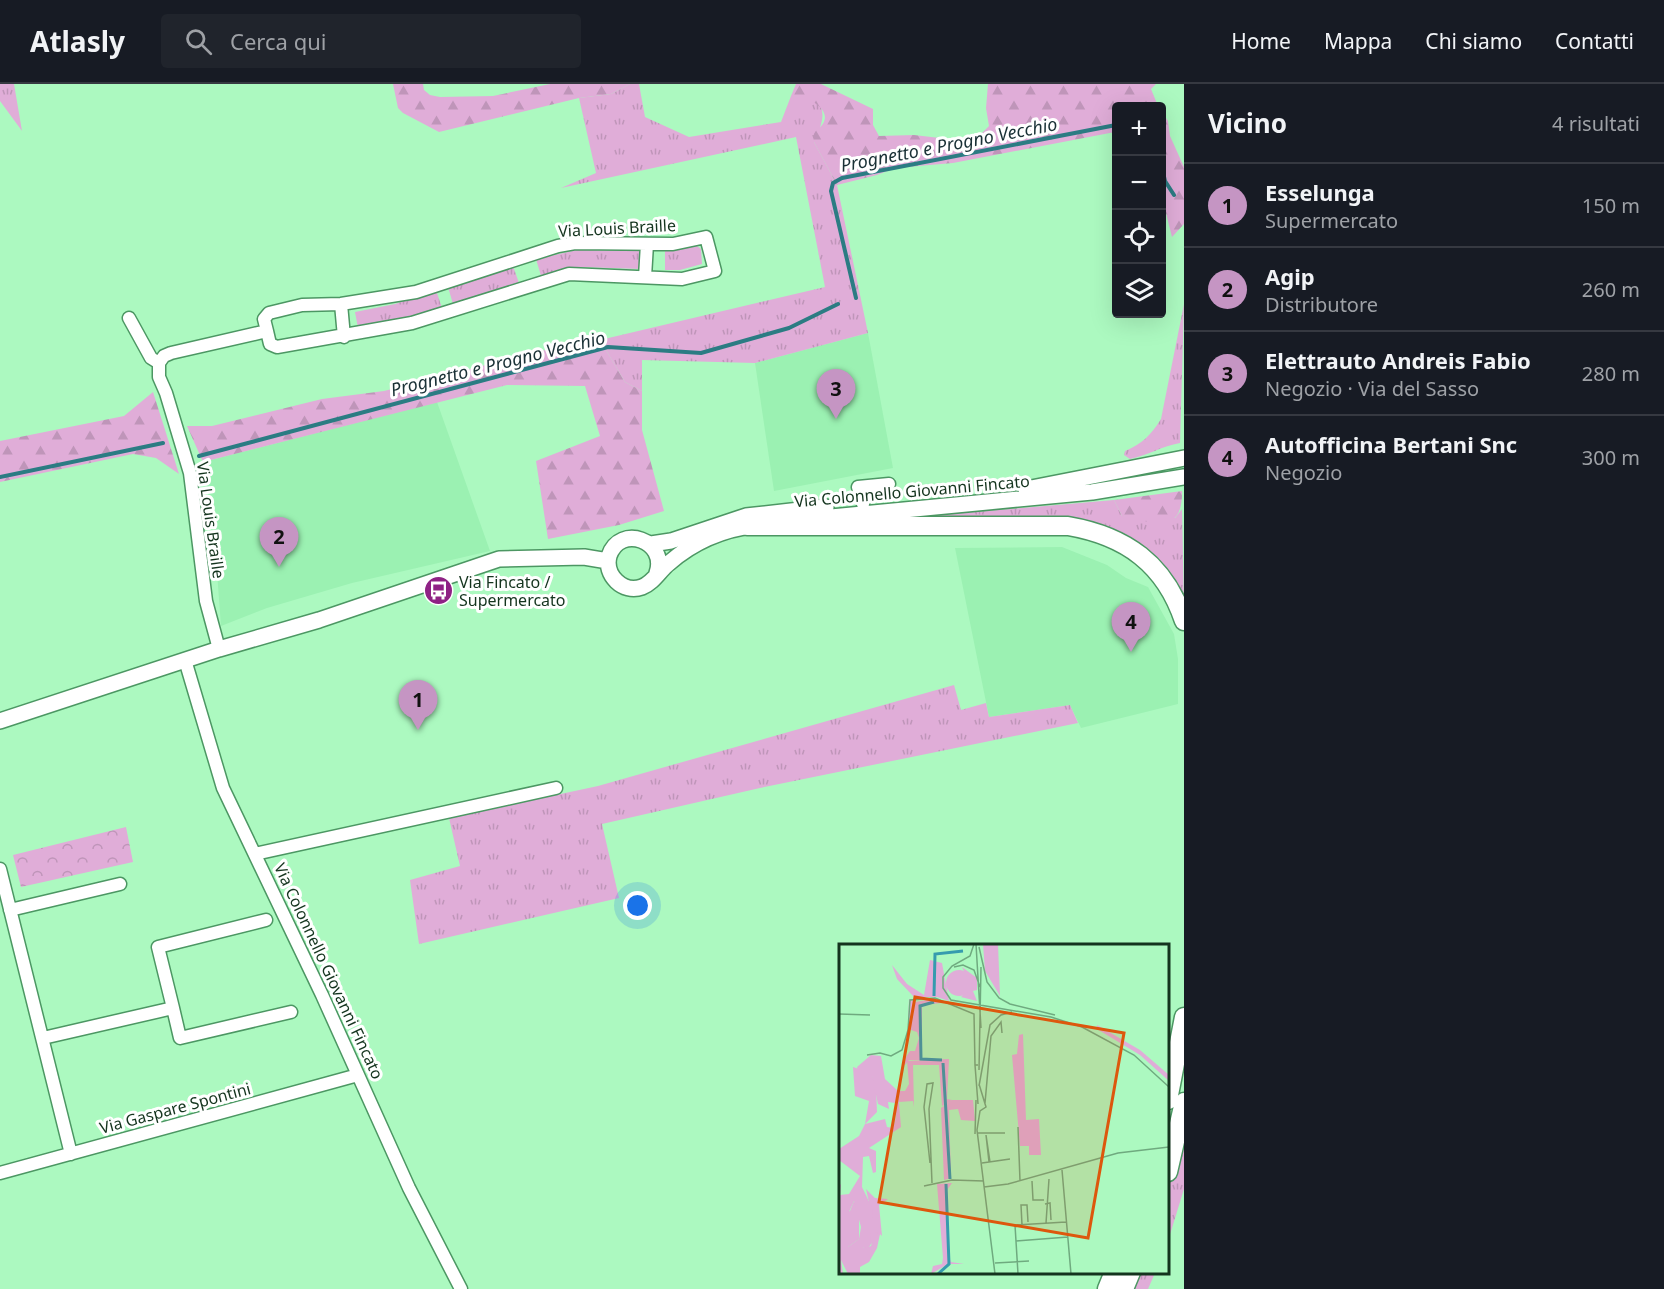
<!DOCTYPE html>
<html lang="it">
<meta charset="utf-8">
<style>
:root{--surface:#171b24;--page:#20242c;--text:#f1f3f6;--muted:#9ea1a6;--line:#363941;--accent:#c595c3}
body{margin:0;font-family:"Noto Sans",sans-serif;background:var(--page);color:var(--text)}
.controls{position:absolute;right:18px;top:18px;display:grid;overflow:hidden;border-radius:6px;box-shadow:0 6px 24px #0002}
.controls button{width:54px;height:54px;display:grid;place-items:center;padding:0;border:0;border-bottom:2px solid var(--line);background:var(--surface);color:var(--text);font:30px sans-serif}
.you{position:absolute;left:638px;top:822px;width:21px;height:21px;margin:-15px;border:4px solid #fff;border-radius:50%;background:#1a73e8;box-shadow:0 0 0 9px #1a73e833}
.badge{display:grid;place-items:center;width:39px;height:39px;border-radius:50%;background:var(--accent);color:#111;font-size:20px;font-weight:700}
.pin{position:absolute;translate:-50% -50px;filter:drop-shadow(0 2px 3px #0008)}
.pin::after{content:'';position:absolute;top:32px;width:21px;height:18px;background:inherit;clip-path:polygon(0 0,100% 0,50% 100%)}
.list{margin:0;padding:0;list-style:none}
h2{display:flex;justify-content:space-between;align-items:center;height:78px;margin:0;padding:0 24px;font-size:26px}
h2 small{font-size:20px;font-weight:400;color:var(--muted)}
.list li{display:grid;grid-template-columns:39px 1fr auto;gap:18px;align-items:center;box-sizing:border-box;height:84px;padding:0 24px;border-top:2px solid var(--line)}
.list b{display:block;font-size:22px;white-space:nowrap}
.list p{margin:0;font-size:20px;white-space:nowrap;color:var(--muted)}
.list em{font-size:20px;font-style:normal;color:var(--muted)}
.icon{flex:none;width:33px;height:33px;fill:none;stroke:currentColor;stroke-width:2;stroke-linecap:round;stroke-linejoin:round}
.map{position:relative;flex:none;width:1184px;height:1205px;overflow:hidden}
header{display:flex;align-items:center;gap:36px;box-sizing:border-box;height:84px;padding:0 30px;background:var(--surface);border-bottom:2px solid var(--line)}
header strong{font-size:28px}
nav{display:flex;gap:33px;margin-inline-start:auto;font-size:21px}
.search{width:420px;height:54px;background:var(--page);display:flex;align-items:center;gap:15px;box-sizing:border-box;padding:0 21px;border-radius:6px;color:var(--muted);font-size:22px}
main{display:flex}
aside{flex:1;background:var(--surface)}
.map>svg:first-child{display:block}
.built{fill:#9bf1b2}
.grass{fill:url(#grass-tufts)}
.forest{fill:url(#forest-firs)}
.park{fill:url(#park-crowns)}
.lines{fill:none;stroke-linecap:round;stroke-linejoin:round}
.stream{stroke:#2b7c83;stroke-width:4}
.minor-casing{stroke:#4c9763;stroke-width:15}
.major-casing{stroke:#4c9763;stroke-width:18}
.highway-casing{stroke:#4c9763;stroke-width:21}
.minor{stroke:#fff;stroke-width:12}
.major{stroke:#fff;stroke-width:15}
.highway{stroke:#fff;stroke-width:18}
.labels{text-anchor:middle;stroke-width:6;stroke-linejoin:round;paint-order:stroke}
.street-label{font-size:16px;fill:#14341e;stroke:#fff}
.poi-label{font-size:16px;fill:#14341e;stroke:#fff;text-anchor:start}
.water-label{font-size:18px;font-style:italic;fill:#1a3136;stroke:#fff}
.inset-river{fill:none;stroke:#359bae;stroke-width:3}
.inset-road{fill:none;stroke:#6faa7f;stroke-width:1.5}
.view{fill:#dd570d;fill-opacity:0.15;stroke:#dd570d;stroke-width:3}
.inset-edge{fill:none;stroke:#14341e;stroke-width:3}
</style>
<header>
<strong>Atlasly</strong>
<div class="search"><svg class="icon" aria-label="search" viewBox="0 0 24 24"><circle cx="10" cy="10" r="6"/><path d="M15 15l6 6"/></svg>Cerca qui</div>
<nav><a>Home</a><a>Mappa</a><a>Chi siamo</a><a>Contatti</a></nav>
</header>
<main>
<div class="map">
<svg width="1184" height="1205" viewBox="0 0 1184 1205">
<defs>
<pattern id="grass-tufts" width="24" height="20" patternUnits="userSpaceOnUse" patternTransform="scale(1.5)"><rect width="24" height="20" fill="#e0add8"/><path d="M3 7l-1-3M5 7V3M7 7l1-3M15 17l-1-3M17 17v-4M19 17l1-3" fill="none" stroke="#bf95b9"/></pattern>
<pattern id="forest-firs" width="22" height="20" patternUnits="userSpaceOnUse" patternTransform="scale(1.5)"><rect width="22" height="20" fill="#e0add8"/><path d="M5 1l3.5 6h-7zM16 11l3.5 6h-7z" fill="#bf95b9"/></pattern>
<pattern id="park-crowns" width="20" height="18" patternUnits="userSpaceOnUse" patternTransform="scale(1.5)"><rect width="20" height="18" fill="#e0add8"/><path d="M2 6a3 3 0 1 1 6 0M12 15a3 3 0 1 1 6 0" fill="none" stroke="#bf95b9"/></pattern>
</defs>
<rect width="100%" height="100%" fill="#acf9c0"/>
<path class="built" d="M868,249L893,384L774,407L755,279Z
M437,318L490,467L352,499L267,524L221,542L214,448L203,378Z
M1062,463L1107,481L1126,494L1148,503L1174,550L1178,575V620L1081,644L1070,621L989,633L955,464Z"/>
<path class="grass" d="M0,0H14L22,47L0,17Z
M630,0H639L645,33L689,53L781,38L791,12C829,12 827,31 814,58L837,101L868,249L755,279L642,276V307L625,298L600,256L825,203L796,53L561,104L596,89L579,14L611,10Z
M697,162L701,165L702,180L680,186H665V167Z
M577,166L643,167L641,185L580,183L541,192L536,175Z
M513,182L519,199L453,220L448,203Z
M436,206L442,224L402,237L358,244L355,228L395,220Z
M1184,220L1180,359C1162,362 1149,371 1130,375L1124,371L1125,367C1142,360 1151,351 1161,335Z
M1114,416L1122,432L1175,434L1182,425L1184,524L1103,446L896,435Z
M954,601L961,626L986,619L989,633L1070,621L1078,639L760,704L602,740L619,814L419,860L410,796L460,782L449,734L598,702Z
M1184,1049V1105L1168,1157V1092Z
M1136,1189H1155L1148,1205H1129Z"/>
<path class="forest" d="M393,0H423L424,6L430,11L440,13L493,12L550,0H630L611,10L579,14L439,48L403,29L398,24Z
M796,0H821L873,25V41L879,52L914,51L940,54L957,61L976,55L989,42L986,24L988,0H1156L1151,5L1158,22H1116L1115,48L953,79L895,84L877,91L837,101L814,58V48C841,31 812,12 791,12Z
M1162,28L1168,37L1170,52L1184,83V140L1172,153L1162,113Z
M584,256H600L625,298L642,307V346L664,427L619,441L548,455L536,377L600,352L585,302L507,301L203,378L187,342H212L322,315L384,307Z
M153,308L179,390L156,374L133,370L0,398V357L124,332Z
M1182,407C1183,451 1153,439 1122,432L1114,416Z"/>
<path class="park" d="M126,743L133,778L21,803L13,771Z"/>
<g class="lines">
<path class="stream" d="M1162,84L1165,97L1174,111
M856,214L831,107L833,99L842,94L1116,41
M199,372L608,263L701,269L789,244L838,220
M0,393L163,359"/>
<defs>
<path id="minor" d="M645,193L647,160
M341,220L344,253
M129,234L151,274L159,279V293L166,309L190,389L206,517L219,565
M159,279L164,272L171,269L267,247L270,260L277,263L412,239L569,190L682,195L715,187L706,153L673,160L575,159L558,162L416,208L341,220L302,221L269,229L264,235L267,247
M863,420L858,403L889,400
M185,576L223,704L322,911L409,1104L461,1205
M255,770L556,704
M0,785L71,1070
M10,826L120,800
M173,924L158,863L266,836
M43,954L173,924L180,954L291,928
M0,1089L358,991"/>
<path id="major" d="M1026,405L1184,374
M810,435L1092,408L1184,393
M651,460L671,457L746,432L826,423
M657,489C668,457 620,439 609,472C604,491 623,510 642,503C653,499 660,486 669,479C694,457 724,445 756,441
M0,637L219,565L319,536L499,475L584,473L608,477"/>
<path id="highway" d="M747,442H1068C1126,452 1165,480 1184,537
M1168,1016L1184,933
M1168,1088L1184,1018
M1107,1205L1114,1188
M1124,1205L1131,1188"/>
</defs>
<use href="#minor" class="minor-casing"/>
<use href="#major" class="major-casing"/>
<use href="#highway" class="highway-casing"/>
<use href="#minor" class="minor"/>
<use href="#major" class="major"/>
<use href="#highway" class="highway"/>
</g>
<defs>
<symbol id="bus-disc" viewBox="-11 -11 22 22"><circle r="9.5" fill="#8f2285" stroke="#fff"/><path d="M-5-6H5V4H4V6H2V4H-2V6H-4V4H-5ZM-3.5-4V0h7V-4ZM-3.5 1.2v1.5H-2V1.2ZM2 1.2v1.5H3.5V1.2Z" fill="#fff"/></symbol>
</defs>
<g fill-rule="evenodd">
<use href="#bus-disc" x="422" y="490" width="33" height="33"/>
</g>
<g class="labels">
<g class="street-label">
<text transform="translate(617 144) rotate(-3)" y="6">Via Louis Braille</text>
<text transform="translate(912 407) rotate(-5)" y="6">Via Colonnello Giovanni Fincato</text>
<text transform="translate(211 436) rotate(82)" y="6">Via Louis Braille</text>
<text transform="translate(329 887) rotate(65)" y="6">Via Colonnello Giovanni Fincato</text>
<text transform="translate(175 1024) rotate(-15)" y="6">Via Gaspare Spontini</text>
</g>
<g class="poi-label">
<text x="459" y="504">Via Fincato /<tspan x="459" dy="18">Supermercato</tspan></text>
</g>
<g class="water-label">
<text transform="translate(949 61) rotate(-11)" y="6">Prognetto e Progno Vecchio</text>
<text transform="translate(498 280) rotate(-14)" y="6">Prognetto e Progno Vecchio</text>
</g>
</g>
<g transform="translate(839 860)">
<rect width="330" height="330" fill="#acf9c0"/>
<path d="M144,0H159L161,52L146,27ZM123,23L138,34V46L134,47L138,57L114,51L122,53L132,43ZM258,81L301,106L330,131V137L301,111L258,85ZM184,90L187,176L200,175L202,211H190V202H181L173,111L178,110L180,91ZM110,115L108,155L113,156L111,158L103,162L100,121H74L75,163L74,157L60,158L59,147H66L70,140L68,117ZM14,123L20,125V132L33,131L37,143L38,168L26,180L30,157L16,152ZM27,245L36,254L49,255L40,261L43,292L41,290L27,306L24,303L33,272ZM15,257L20,266V295L9,303H0V272L11,267Z" fill="#e0add8"/>
<path d="M91,16L103,19L110,57L98,53H75L58,35L53,21L68,40L85,51ZM107 39a13 13 0 1 1 26 0a13 13 0 1 1-26 0ZM70,55L76,58L94,55L102,59L83,61V116H70L66,121L63,119L71,107H76L80,94L78,88L69,85ZM32,111L42,112L46,135L59,147L62,183L30,204L37,207V228L34,229L30,212L24,213L23,243L34,266L31,297L24,304L32,302L36,288L41,290L38,304L30,318L21,323V330H9L2,316L4,330H0V303H9L20,295L22,283L15,257L9,270L0,272V242L2,240L1,251L10,250L21,232L0,216V205L20,192L26,180L46,175L48,183L54,184L57,173L56,159L49,158L50,165L39,160L33,132H20L18,123ZM113,156H134L136,177L122,176L119,165L110,166L112,234L105,236L102,164ZM113,239L108,246L110,313L112,318L125,320H109L92,330L94,322L103,320L104,314L98,240Z" fill="#e0add8"/>
<path class="inset-river" d="M95,52L96,10L124,7M95,58L81,62L82,115L103,116M104,119L111,235M99,330L110,320L107,240"/>
<path class="inset-road" d="M135,0L131,12L113,22L104,33V44L112,56L212,73L243,83L295,111L330,143M137,0L142,84M140,3L148,38L160,54L171,60L216,71M115,23L124,21L135,26L141,43M0,70L31,71M28,111L41,109L52,112L63,106L69,86L71,56L96,54L135,70L136,121H139M136,121L139,160M140,126L142,23M140,140L147,163L141,167L138,186L156,330M140,142L151,81L162,71L173,68M146,159L152,92L162,78L163,89M179,183L181,237M139,189H166M136,190L137,156M147,191L151,218M147,191L150,218M91,219L85,163L88,140L94,139L90,165L93,239M143,219L171,215M223,226L232,330M193,237L194,256H205M85,242L113,236L145,237M145,243L169,240L279,209L330,203M206,260L211,259L212,276M207,279L210,235M183,281L182,261H188L189,278M177,297L229,293M156,319L190,317M179,330L176,281L227,278"/>
<path class="view" d="M76,53L285,89L249,294L40,258Z"/>
<rect width="330" height="330" class="inset-edge"/>
</g>
</svg>
<div class="controls">
<button>+</button>
<button>−</button>
<button><svg class="icon" aria-label="locate" viewBox="0 0 24 24"><circle cx="12" cy="12" r="6"/><path d="M12 2v4M12 18v4M2 12h4M18 12h4"/></svg></button>
<button><svg class="icon" aria-label="layers" viewBox="0 0 24 24"><path d="M12 4l9 5-9 5-9-5zM3 14l9 5 9-5"/></svg></button>
</div>
<div class="you"></div>
<div class="pin badge" style="left:418px;top:646px">1</div>
<div class="pin badge" style="left:279px;top:483px">2</div>
<div class="pin badge" style="left:836px;top:335px">3</div>
<div class="pin badge" style="left:1131px;top:568px">4</div>
</div>
<aside>
<h2>Vicino<small>4 risultati</small></h2>
<ul class="list">
<li><span class="badge">1</span><div><b>Esselunga</b><p>Supermercato</p></div><em>150 m</em></li>
<li><span class="badge">2</span><div><b>Agip</b><p>Distributore</p></div><em>260 m</em></li>
<li><span class="badge">3</span><div><b>Elettrauto Andreis Fabio</b><p>Negozio · Via del Sasso</p></div><em>280 m</em></li>
<li><span class="badge">4</span><div><b>Autofficina Bertani Snc</b><p>Negozio</p></div><em>300 m</em></li>
</ul>
</aside>
</main>
